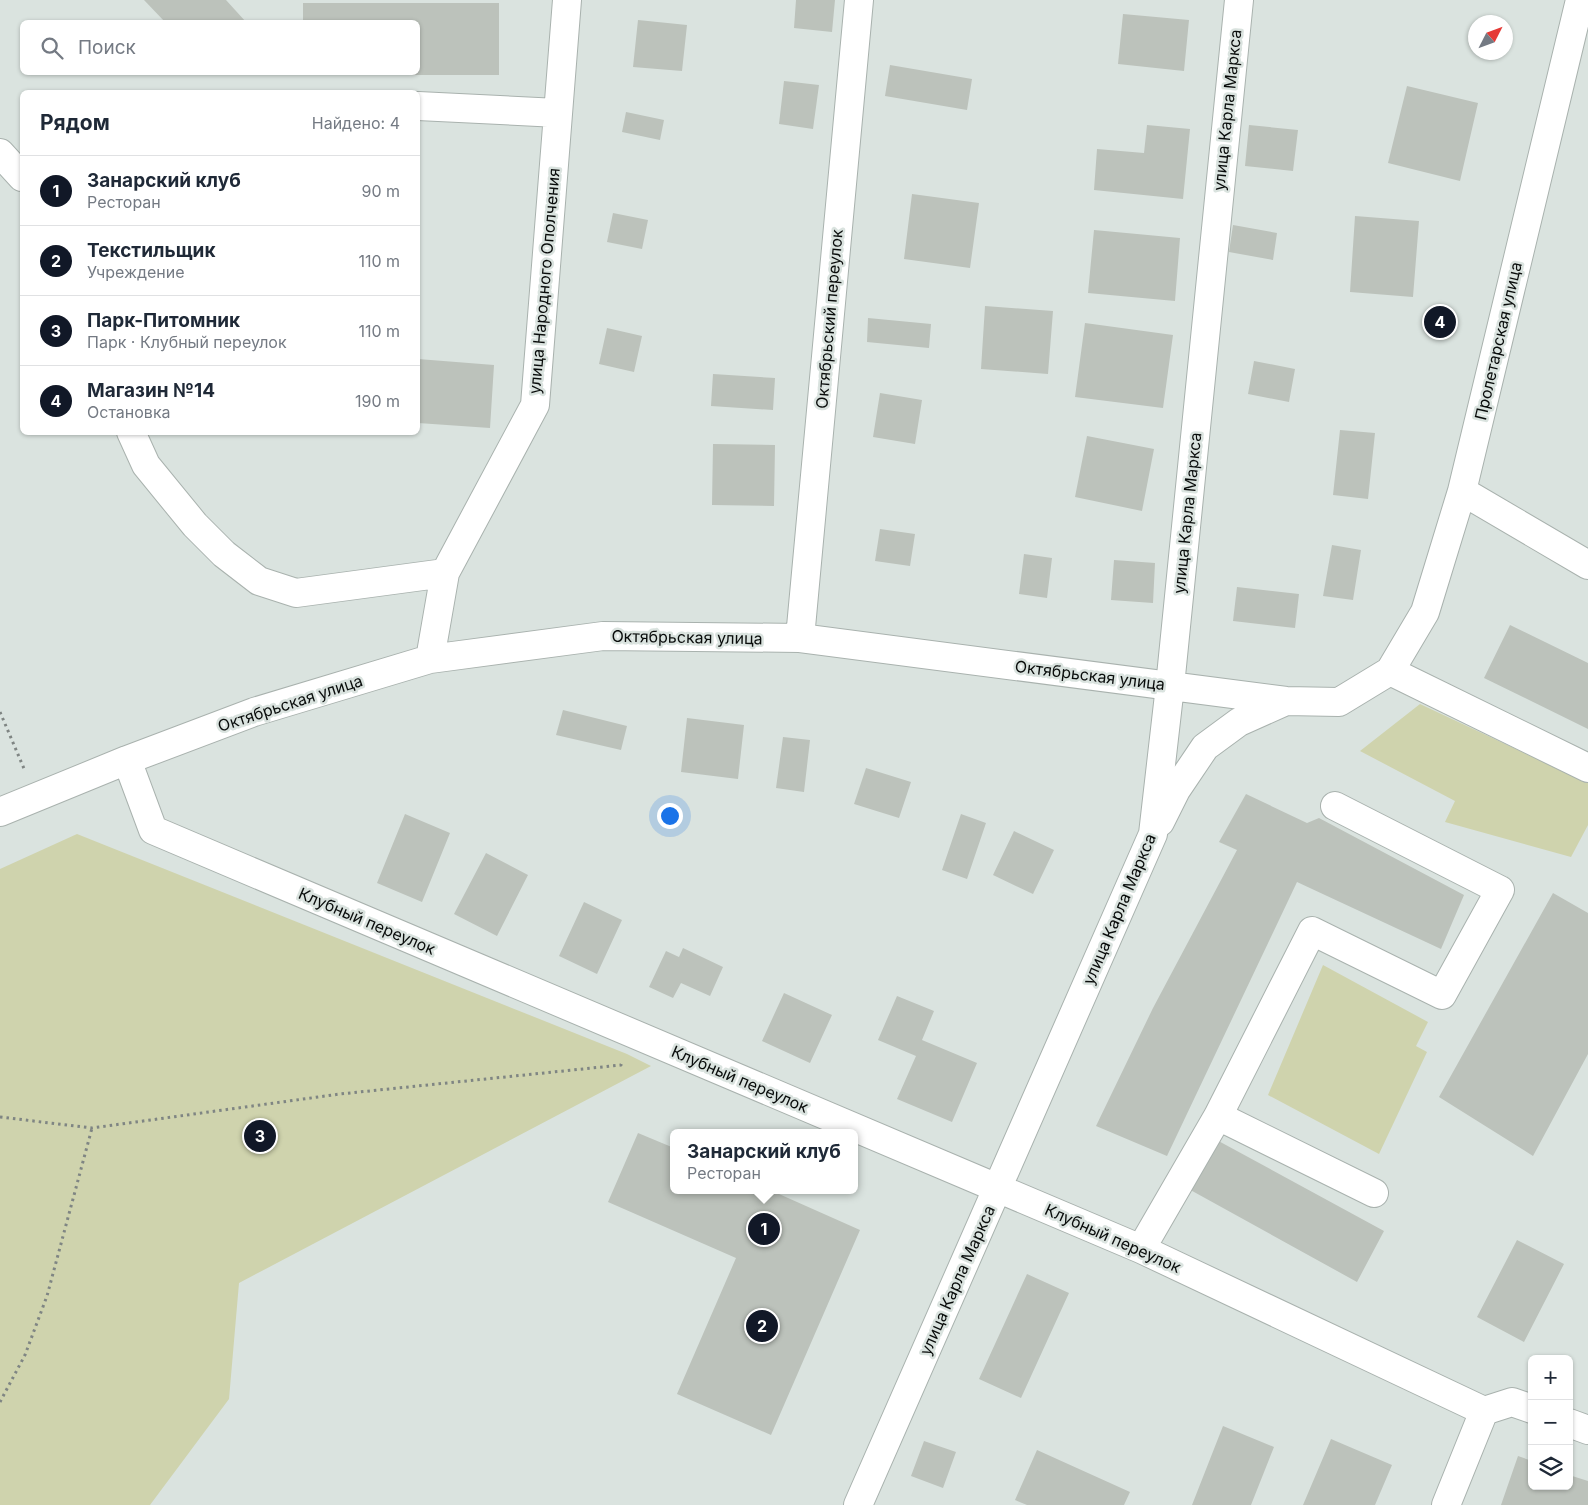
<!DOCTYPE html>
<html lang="ru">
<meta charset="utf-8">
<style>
:root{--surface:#fff;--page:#f2f2f3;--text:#1f2937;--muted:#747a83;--line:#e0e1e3;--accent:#111827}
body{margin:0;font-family:Inter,sans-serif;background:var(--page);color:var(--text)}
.controls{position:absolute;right:15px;bottom:15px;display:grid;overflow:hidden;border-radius:8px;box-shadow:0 1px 4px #0004}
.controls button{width:45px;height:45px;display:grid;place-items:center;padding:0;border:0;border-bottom:1px solid var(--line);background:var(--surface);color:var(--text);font:25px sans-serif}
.compass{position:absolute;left:1468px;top:15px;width:45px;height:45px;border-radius:50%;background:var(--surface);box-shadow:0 1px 4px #0004;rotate:48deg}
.you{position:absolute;left:669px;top:815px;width:18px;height:18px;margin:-12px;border:4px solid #fff;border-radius:50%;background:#1a73e8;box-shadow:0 0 0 8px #1a73e833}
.badge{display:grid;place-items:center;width:32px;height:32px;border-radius:50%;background:var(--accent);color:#fff;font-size:16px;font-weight:700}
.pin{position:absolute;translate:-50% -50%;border:2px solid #fff;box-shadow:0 1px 5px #0006}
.popup{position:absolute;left:670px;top:1129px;width:188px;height:65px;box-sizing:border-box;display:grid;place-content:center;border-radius:8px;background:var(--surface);filter:drop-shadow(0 1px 4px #0005);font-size:16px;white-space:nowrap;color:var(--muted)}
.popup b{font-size:19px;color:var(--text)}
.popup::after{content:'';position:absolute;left:50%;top:100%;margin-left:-10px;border:10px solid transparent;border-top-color:var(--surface)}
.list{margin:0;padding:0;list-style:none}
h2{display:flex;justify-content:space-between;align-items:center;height:65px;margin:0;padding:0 20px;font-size:21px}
h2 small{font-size:16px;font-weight:400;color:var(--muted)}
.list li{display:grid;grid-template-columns:32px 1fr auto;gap:15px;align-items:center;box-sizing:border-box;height:70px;padding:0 20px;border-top:1px solid var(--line)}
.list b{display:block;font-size:19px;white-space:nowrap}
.list p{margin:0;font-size:16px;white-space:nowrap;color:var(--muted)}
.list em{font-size:16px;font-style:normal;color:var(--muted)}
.icon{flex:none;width:28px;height:28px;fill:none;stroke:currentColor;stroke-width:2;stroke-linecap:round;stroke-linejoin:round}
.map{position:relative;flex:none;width:1588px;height:1505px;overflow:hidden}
.search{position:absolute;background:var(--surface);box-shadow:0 1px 4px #0004;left:20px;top:20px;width:400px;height:55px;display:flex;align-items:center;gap:12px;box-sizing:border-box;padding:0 18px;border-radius:8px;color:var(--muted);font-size:19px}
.panel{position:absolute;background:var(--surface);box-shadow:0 1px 4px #0004;left:20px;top:90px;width:400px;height:345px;border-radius:8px}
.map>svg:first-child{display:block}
.green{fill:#cfd3ad}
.building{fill:#bcc2bb}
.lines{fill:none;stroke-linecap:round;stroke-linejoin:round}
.minor-casing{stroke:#a9b2ae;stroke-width:30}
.path{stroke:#7f8583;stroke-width:3;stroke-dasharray:2.5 4;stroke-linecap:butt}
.minor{stroke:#fff;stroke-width:28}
.labels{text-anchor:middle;stroke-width:5;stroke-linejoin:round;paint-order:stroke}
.street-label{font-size:16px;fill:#090c0b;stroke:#dae3df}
</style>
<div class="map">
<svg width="1588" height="1505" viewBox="0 0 1588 1505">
<rect width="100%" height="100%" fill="#dae3df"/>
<path class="green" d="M1420,704L1588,783V825L1571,857L1445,822L1455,801L1360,751Z
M77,834L627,1054L651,1066L239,1283L229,1399L150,1505H0V869Z
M1323,965L1428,1022L1416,1046L1427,1052L1379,1154L1268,1095Z"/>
<path class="building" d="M144,0H226L246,22H165Z
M796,0H835L832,32L794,28Z
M303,3H499V75H304V72H418V22H303Z
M1123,14L1189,20L1184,71L1118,64Z
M638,20L687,25L682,71L633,67Z
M890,65L972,79L967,110L885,96Z
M784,81L819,85L813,129L779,124Z
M1407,86L1478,103L1460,181L1388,163Z
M626,112L664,120L660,140L622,132Z
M1147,125L1190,129L1183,199L1094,190L1097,149L1144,153Z
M1249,125L1298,130L1293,171L1245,166Z
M912,194L979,203L970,268L904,259Z
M613,213L648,220L642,249L607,242Z
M1355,216L1419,221L1413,297L1350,292Z
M1233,225L1277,233L1273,260L1229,252Z
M1094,230L1180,238L1175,301L1088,293Z
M985,306L1053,311L1048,374L981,369Z
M868,318L931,324L929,348L867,342Z
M1085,323L1173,335L1163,408L1075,397Z
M607,328L642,336L634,372L599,364Z
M418,359L494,365L490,428L418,423Z
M1254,361L1295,369L1289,402L1248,394Z
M713,374L775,378L773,410L711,406Z
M880,393L922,400L915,444L873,437Z
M1340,430L1375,433L1368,499L1333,495Z
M1087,436L1154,449L1142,511L1075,497Z
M713,444L775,445L774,506L712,505Z
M880,529L915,534L910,566L875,561Z
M1332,545L1361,550L1353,600L1323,596Z
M1024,554L1052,558L1047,598L1019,594Z
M1114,560L1155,563L1153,603L1111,600Z
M1237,587L1299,594L1295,628L1233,621Z
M1510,625L1588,663V729L1484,678Z
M563,710L627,726L621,750L556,735Z
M687,718L744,725L738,779L681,772Z
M783,737L810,740L804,792L776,788Z
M866,768L911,782L899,818L854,804Z
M1246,794L1307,823L1319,818L1464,895L1441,949L1297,882L1167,1156L1096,1126L1153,1008L1237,850L1219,842Z
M405,814L450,833L422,902L377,883Z
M961,814L986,823L967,879L942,870Z
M1014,831L1054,850L1033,894L993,875Z
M486,853L528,875L497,936L454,914Z
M1553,893L1588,913V1054L1533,1156L1439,1097Z
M584,902L622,920L597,974L559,956Z
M683,948L723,967L710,996L681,983L673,998L649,987L666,951L679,957Z
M784,993L832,1015L810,1063L762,1041Z
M897,996L934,1011L922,1040L977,1063L952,1122L897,1099L916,1056L878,1040Z
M638,1133L674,1148V1190H770L860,1230L771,1435L677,1394L736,1258L608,1202Z
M1213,1138L1384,1231L1357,1282L1185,1187Z
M1517,1240L1564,1264L1524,1342L1477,1317Z
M1027,1274L1069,1293L1021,1398L979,1379Z
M1223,1426L1274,1447L1251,1505H1192Z
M1331,1439L1392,1465L1375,1505H1303Z
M924,1441L956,1452L943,1488L911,1476Z
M1037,1450L1130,1492L1124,1505H1027L1015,1500Z
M1518,1456L1532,1461V1486H1569V1475L1588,1481V1505H1501Z"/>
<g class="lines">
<defs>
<path id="minor" d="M418,106L558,113
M0,153L22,177
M131,432L146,465L195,525L224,554L259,581L296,593L445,573
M1462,491L1588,565
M800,638L859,0
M430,659L445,573L535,405L567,0
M1390,671L1588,768
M127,760L153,830L1141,1249L1484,1411L1512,1402L1532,1409
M0,812L127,760L254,712L430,659L603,636L800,638L1286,701L1339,702L1390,671L1425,612L1462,491L1580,0
M1160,822L1176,790L1205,747L1239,722L1286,701
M1218,1116L1374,1193
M1141,1249L1218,1116L1312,931L1442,995L1500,890L1335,806
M1569,1423L1588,1430
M858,1505L1153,834L1170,686L1239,0
M1446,1505L1484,1411"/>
</defs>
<use href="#minor" class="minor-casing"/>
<path class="path" d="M0,712L25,771
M0,1117L92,1128L340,1094L621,1065L622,1062
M0,1402L25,1355L47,1296L92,1128"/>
<use href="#minor" class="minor"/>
</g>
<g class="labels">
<g class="street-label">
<text transform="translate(1227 110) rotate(-84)" y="6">улица Карла Маркса</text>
<text transform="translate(544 281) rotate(-85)" y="6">улица Народного Ополчения</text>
<text transform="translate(829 319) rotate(-85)" y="6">Октябрьский переулок</text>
<text transform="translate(1498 341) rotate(-77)" y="6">Пролетарская улица</text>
<text transform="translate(1187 513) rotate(-84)" y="6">улица Карла Маркса</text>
<text transform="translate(687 637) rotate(1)" y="6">Октябрьская улица</text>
<text transform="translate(1090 675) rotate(7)" y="6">Октябрьская улица</text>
<text transform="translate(290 703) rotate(-18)" y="6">Октябрьская улица</text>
<text transform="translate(1119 909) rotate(-67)" y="6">улица Карла Маркса</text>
<text transform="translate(367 921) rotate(23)" y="6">Клубный переулок</text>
<text transform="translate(740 1079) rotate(23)" y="6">Клубный переулок</text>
<text transform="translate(1113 1238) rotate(24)" y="6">Клубный переулок</text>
<text transform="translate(957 1280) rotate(-66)" y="6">улица Карла Маркса</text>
</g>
</g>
</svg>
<div class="controls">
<button>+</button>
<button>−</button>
<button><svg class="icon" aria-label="layers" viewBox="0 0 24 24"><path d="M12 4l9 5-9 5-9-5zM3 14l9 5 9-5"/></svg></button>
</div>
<svg class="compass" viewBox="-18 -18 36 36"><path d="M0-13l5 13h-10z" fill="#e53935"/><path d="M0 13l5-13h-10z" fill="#747a83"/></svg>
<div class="you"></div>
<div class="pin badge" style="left:764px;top:1229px">1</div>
<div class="popup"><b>Занарский клуб</b>Ресторан</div>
<div class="pin badge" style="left:762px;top:1326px">2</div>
<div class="pin badge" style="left:260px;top:1136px">3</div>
<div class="pin badge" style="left:1440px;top:322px">4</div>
<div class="search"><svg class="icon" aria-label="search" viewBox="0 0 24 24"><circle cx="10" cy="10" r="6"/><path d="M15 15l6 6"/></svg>Поиск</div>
<section class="panel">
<h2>Рядом<small>Найдено: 4</small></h2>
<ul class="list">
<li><span class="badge">1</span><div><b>Занарский клуб</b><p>Ресторан</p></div><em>90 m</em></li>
<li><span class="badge">2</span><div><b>Текстильщик</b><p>Учреждение</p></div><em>110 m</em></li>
<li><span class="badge">3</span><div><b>Парк-Питомник</b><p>Парк · Клубный переулок</p></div><em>110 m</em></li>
<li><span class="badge">4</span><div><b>Магазин №14</b><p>Остановка</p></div><em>190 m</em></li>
</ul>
</section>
</div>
